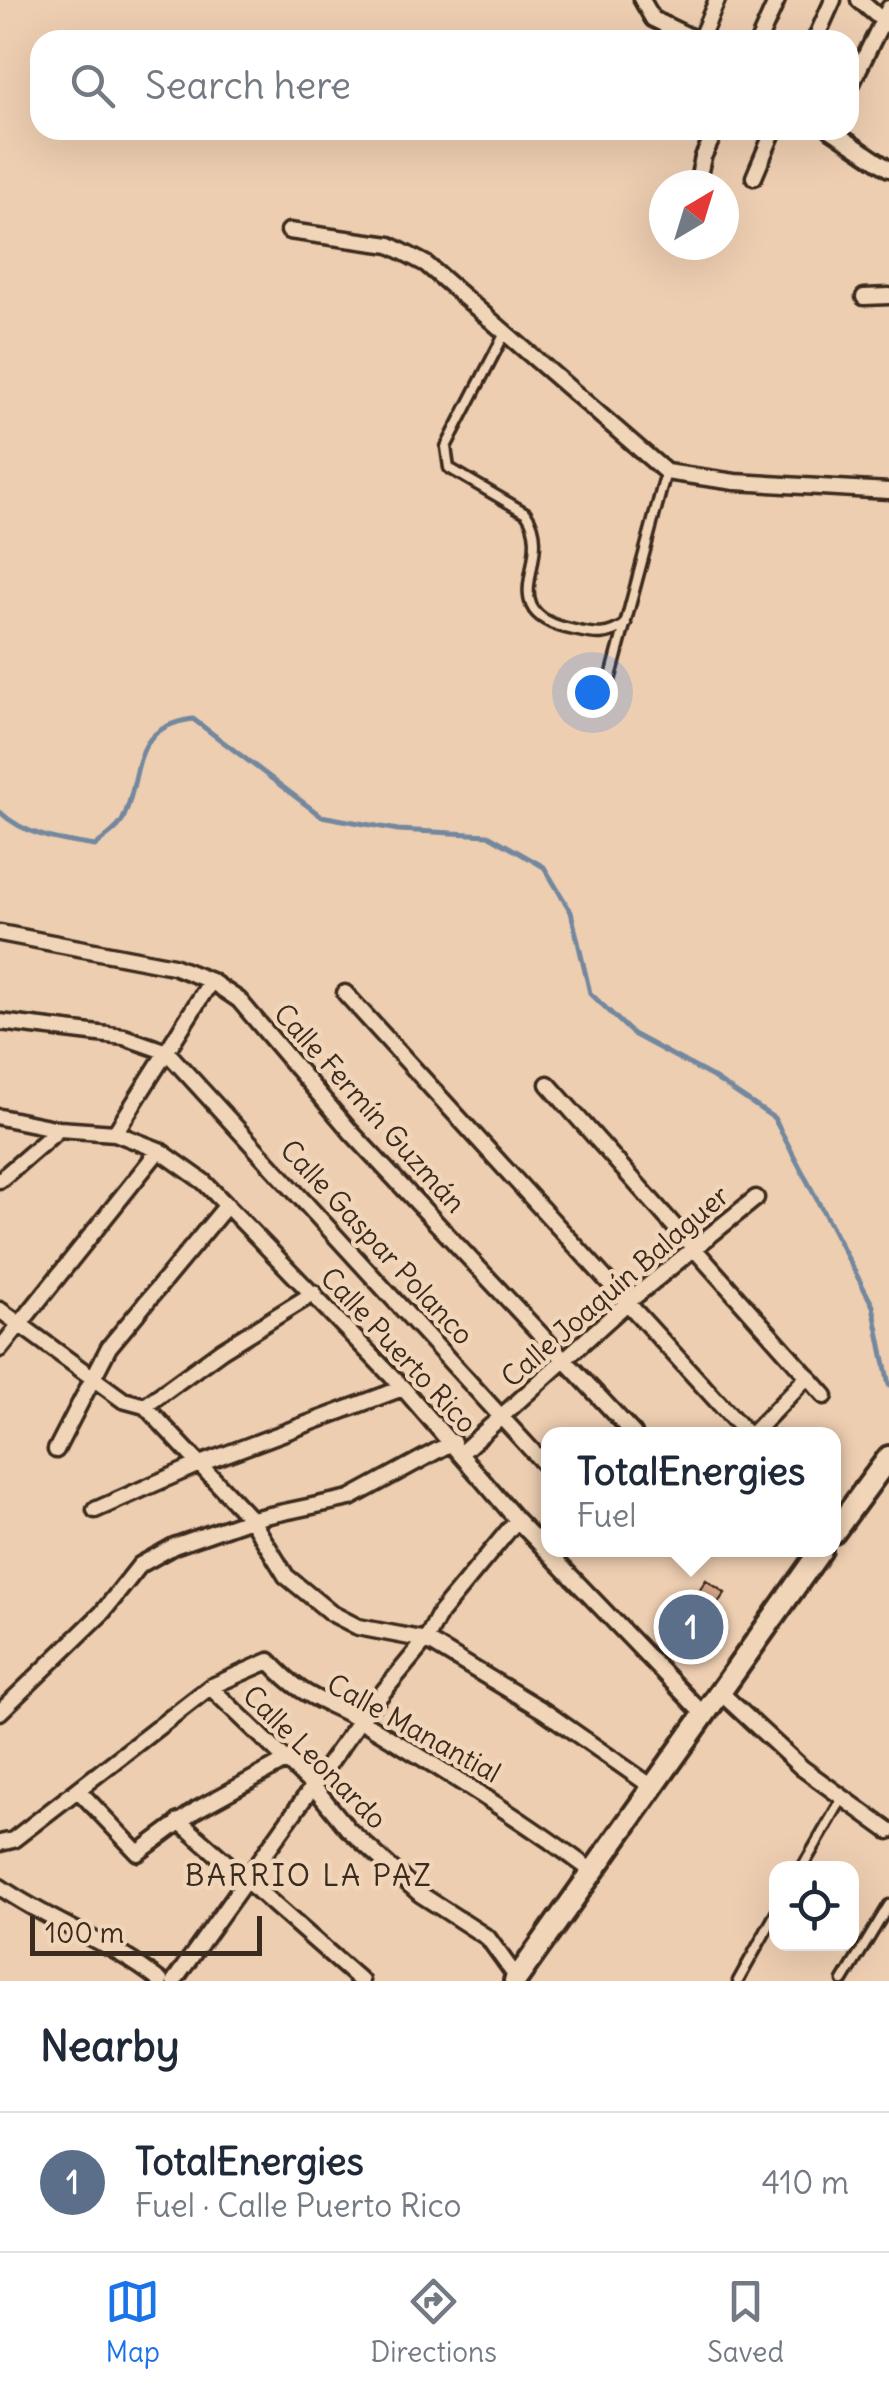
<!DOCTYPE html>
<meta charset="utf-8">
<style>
:root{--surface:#fff;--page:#f6f6f7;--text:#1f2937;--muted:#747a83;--line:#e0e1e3;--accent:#1a73e8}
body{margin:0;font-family:Delius,sans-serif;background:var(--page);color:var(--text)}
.controls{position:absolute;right:30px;bottom:30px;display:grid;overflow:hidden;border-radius:20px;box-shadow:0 10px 40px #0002}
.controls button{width:90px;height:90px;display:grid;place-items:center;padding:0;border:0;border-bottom:2px solid var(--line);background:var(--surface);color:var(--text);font:50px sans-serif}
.compass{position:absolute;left:649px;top:170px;width:90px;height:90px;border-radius:50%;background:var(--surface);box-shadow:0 10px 40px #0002;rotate:38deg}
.scale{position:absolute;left:30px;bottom:25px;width:232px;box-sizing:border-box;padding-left:10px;border:5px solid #3b2a1e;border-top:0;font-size:28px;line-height:35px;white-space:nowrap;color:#3b2a1e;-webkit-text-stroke:8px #f1d5b8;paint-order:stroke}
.you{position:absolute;left:592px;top:692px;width:35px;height:35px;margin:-25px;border:8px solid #fff;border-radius:50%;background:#1a73e8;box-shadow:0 0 0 15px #1a73e833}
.badge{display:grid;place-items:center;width:65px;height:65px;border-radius:50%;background:var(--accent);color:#fff;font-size:32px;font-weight:700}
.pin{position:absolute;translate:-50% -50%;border:5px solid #fff;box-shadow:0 2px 10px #0006}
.popup{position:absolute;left:541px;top:1427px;width:300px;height:130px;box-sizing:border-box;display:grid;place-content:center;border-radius:20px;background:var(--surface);filter:drop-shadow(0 2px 8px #0005);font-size:32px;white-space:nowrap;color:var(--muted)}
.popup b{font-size:38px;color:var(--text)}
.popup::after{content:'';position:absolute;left:50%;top:100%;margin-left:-20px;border:20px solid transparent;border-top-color:var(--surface)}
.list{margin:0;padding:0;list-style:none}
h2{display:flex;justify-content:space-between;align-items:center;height:130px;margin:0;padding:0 40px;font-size:42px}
h2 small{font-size:32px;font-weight:400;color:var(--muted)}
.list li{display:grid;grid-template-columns:65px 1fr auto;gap:30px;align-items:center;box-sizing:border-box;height:140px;padding:0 40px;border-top:2px solid var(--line)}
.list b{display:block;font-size:38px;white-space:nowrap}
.list p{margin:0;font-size:32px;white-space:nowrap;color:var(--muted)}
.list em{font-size:32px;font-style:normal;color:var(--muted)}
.icon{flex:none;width:55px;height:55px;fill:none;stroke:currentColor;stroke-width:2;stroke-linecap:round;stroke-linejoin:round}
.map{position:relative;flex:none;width:889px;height:1981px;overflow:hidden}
.search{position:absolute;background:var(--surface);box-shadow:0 10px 40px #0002;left:30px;right:30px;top:30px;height:110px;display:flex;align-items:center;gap:25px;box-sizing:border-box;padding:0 35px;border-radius:30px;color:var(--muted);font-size:38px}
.sheet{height:270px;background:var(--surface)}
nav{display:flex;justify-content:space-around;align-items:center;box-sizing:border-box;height:140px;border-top:2px solid var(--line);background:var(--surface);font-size:28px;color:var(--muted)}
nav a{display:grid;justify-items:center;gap:5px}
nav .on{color:var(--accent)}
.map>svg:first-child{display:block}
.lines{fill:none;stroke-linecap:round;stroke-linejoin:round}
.stream{stroke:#73889e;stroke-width:5}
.building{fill:#d5a78a;stroke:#3b2a1e;stroke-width:2.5}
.lane-casing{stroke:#3b2a1e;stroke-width:15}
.street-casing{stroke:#3b2a1e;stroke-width:21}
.secondary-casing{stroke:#3b2a1e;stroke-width:28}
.lane{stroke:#f1d5b8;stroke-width:8}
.street{stroke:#f1d5b8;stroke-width:14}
.secondary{stroke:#f1d5b8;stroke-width:20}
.labels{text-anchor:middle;stroke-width:9;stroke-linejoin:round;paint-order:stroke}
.street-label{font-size:28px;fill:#3b2a1e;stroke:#f1d5b8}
.neighbourhood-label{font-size:30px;letter-spacing:2.5px;fill:#3b2a1e;stroke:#f1d5b8}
</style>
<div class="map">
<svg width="889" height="1981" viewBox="0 0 889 1981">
<rect width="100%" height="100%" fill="#eeceb1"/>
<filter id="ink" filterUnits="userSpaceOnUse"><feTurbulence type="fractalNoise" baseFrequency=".01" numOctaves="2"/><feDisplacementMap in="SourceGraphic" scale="20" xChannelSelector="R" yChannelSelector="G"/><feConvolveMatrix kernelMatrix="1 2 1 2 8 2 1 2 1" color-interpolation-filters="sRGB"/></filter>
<g filter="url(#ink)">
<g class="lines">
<path class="stream" d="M0,812C25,836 62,841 95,846C104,838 119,829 123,819C144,773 128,728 193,719L321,816L398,830L488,835L544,867L571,912L590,993L633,1034L711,1076L774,1118L873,1306L889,1385"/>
</g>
<path class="building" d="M706,1580L725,1593L692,1641L674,1628Z"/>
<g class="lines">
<defs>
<path id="lane" d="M506,331L446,447L449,468L526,513C558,558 487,612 574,630C596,635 607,637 626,624
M608,688L666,472
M802,1868L842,1799
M738,1981L776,1913
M843,1981L889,1905"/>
<path id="street" d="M642,0L653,19L697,40
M859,0L888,25
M700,40L717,0
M759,40L777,0
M815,40L833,0
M849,89L889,8
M831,130L889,169
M754,177L774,130
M697,185L703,157L716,130
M289,231L390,245L426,264L666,472L735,482L889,491
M864,297L889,296
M0,933L173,966L211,981L239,1000L351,1132L634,1434
M345,993L747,1434
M0,1022L124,1037L167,1052L548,1468
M548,1084L825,1396
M0,1117L59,1129L115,1133L159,1150L204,1182L403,1388L517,1520L704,1715
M115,1133L211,981
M0,1180L59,1129
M0,1310L123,1400L145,1406L251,1519L286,1576L331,1613L358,1627L426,1640L544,1711L651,1786
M0,1349L159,1150
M145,1406L222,1350L314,1293
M752,1434L808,1376
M56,1450L109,1347L227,1205
M461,1453L628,1302L756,1198
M95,1510L197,1465L403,1388
M210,1687L313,1786L348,1829L420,1894L488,1938L517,1978
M720,1692L802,1768L889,1831
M0,1712L102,1613L140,1565L174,1546L251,1519L350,1498L453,1442
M80,1792L138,1853L196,1810L287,1760
M179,1821L361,1981
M0,1843L13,1840L210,1687L269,1661C308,1703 321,1697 365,1723C443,1770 519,1817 592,1871
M0,1887C51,1923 112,1942 160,1981
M174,1981L360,1720L426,1640L440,1613L517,1520"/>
<path id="secondary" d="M834,1532L889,1457
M515,1981L821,1550"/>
</defs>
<use href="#lane" class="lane-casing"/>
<use href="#street" class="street-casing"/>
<use href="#secondary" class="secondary-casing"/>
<use href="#lane" class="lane"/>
<use href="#street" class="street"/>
<use href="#secondary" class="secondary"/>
</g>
</g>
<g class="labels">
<g class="street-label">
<text transform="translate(370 1108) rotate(48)" y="10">Calle Fermín Guzmán</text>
<text transform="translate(377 1242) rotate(47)" y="10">Calle Gaspar Polanco</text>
<text transform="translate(615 1286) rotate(-41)" y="10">Calle Joaquín Balaguer</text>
<text transform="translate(399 1350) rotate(47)" y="10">Calle Puerto Rico</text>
<text transform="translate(414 1728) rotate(29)" y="10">Calle Manantial</text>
<text transform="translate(315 1757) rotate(45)" y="10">Calle Leonardo</text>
</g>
<g class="neighbourhood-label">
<text x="309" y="1886">BARRIO LA PAZ</text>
</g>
</g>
</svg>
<div class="controls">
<button><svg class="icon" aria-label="locate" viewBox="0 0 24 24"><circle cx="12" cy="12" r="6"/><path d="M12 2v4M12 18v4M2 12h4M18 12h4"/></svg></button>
</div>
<svg class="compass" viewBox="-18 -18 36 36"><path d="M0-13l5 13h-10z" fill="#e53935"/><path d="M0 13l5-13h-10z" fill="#747a83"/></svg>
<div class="scale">100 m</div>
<div class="you"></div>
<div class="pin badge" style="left:691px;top:1627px;background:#5c6f8a">1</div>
<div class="popup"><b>TotalEnergies</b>Fuel</div>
<div class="search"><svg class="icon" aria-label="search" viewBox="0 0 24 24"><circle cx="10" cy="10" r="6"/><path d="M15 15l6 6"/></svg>Search here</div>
</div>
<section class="sheet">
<h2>Nearby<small></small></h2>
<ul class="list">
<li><span class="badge" style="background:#5c6f8a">1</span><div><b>TotalEnergies</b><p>Fuel · Calle Puerto Rico</p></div><em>410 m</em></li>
</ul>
</section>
<nav>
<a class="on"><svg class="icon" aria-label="map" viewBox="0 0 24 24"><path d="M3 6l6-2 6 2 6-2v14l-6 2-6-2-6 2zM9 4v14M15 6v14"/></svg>Map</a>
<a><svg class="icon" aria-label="directions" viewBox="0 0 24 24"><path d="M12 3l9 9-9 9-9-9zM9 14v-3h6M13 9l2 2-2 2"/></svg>Directions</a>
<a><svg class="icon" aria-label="saved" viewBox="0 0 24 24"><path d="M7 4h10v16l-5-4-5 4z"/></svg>Saved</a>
</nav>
